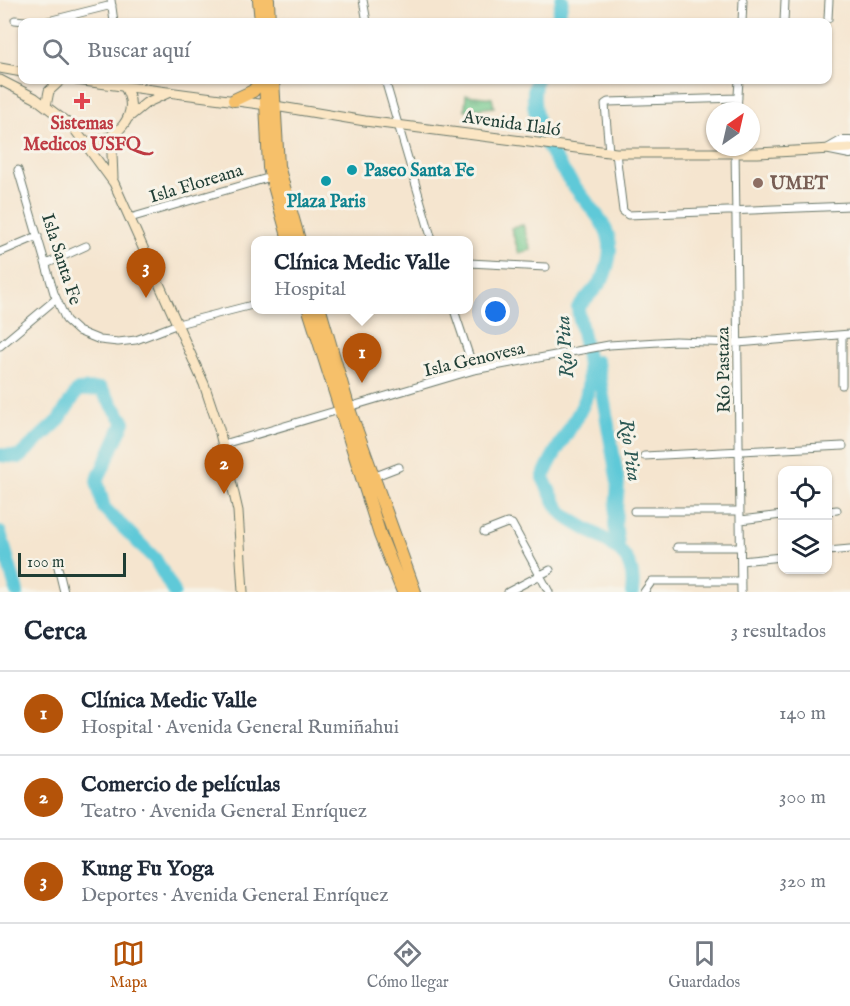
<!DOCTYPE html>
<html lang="es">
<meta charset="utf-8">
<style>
:root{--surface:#fff;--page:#f2f2f3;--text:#1f2937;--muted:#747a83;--line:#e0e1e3;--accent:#b45309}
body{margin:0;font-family:"IM FELL English",serif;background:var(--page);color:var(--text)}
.controls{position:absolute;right:18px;bottom:18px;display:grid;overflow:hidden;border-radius:12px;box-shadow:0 2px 4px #0004}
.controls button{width:54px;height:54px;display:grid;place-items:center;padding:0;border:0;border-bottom:2px solid var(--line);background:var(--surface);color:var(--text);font:30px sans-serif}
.compass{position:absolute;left:706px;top:102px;width:54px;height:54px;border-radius:50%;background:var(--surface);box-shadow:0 2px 4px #0004;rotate:34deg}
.scale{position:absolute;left:18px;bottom:15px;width:108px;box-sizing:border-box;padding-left:6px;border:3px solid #1f3d34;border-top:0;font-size:16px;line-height:21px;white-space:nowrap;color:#1f3d34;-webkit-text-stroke:4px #f7f3e8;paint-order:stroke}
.you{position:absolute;left:496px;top:312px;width:21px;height:21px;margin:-15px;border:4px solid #fff;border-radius:50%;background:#1a73e8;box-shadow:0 0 0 9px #1a73e833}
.badge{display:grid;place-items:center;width:39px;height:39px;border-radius:50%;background:var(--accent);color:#fff;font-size:20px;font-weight:700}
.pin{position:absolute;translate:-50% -50px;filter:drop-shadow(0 2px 3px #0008)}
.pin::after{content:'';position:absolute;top:32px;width:21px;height:18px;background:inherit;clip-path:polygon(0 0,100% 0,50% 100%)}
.popup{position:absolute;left:251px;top:236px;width:222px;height:78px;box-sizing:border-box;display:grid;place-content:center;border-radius:12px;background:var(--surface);filter:drop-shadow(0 2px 4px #0005);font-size:20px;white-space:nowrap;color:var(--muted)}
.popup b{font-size:22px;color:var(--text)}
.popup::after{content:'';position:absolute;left:50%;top:100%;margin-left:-12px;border:12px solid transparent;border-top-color:var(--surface)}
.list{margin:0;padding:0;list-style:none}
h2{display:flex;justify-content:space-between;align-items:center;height:78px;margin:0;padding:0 24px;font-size:26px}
h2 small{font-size:20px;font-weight:400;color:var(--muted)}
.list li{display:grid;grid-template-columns:39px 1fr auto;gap:18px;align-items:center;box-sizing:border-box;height:84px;padding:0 24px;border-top:2px solid var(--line)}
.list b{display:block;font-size:22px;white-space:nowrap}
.list p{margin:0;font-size:20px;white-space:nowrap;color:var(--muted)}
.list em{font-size:20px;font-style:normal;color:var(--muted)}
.icon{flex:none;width:33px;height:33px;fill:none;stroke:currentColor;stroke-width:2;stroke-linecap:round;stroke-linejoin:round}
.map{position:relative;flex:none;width:850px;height:592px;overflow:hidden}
.search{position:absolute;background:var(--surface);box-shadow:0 2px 4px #0004;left:18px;right:18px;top:18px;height:66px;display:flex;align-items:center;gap:15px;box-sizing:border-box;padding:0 21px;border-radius:12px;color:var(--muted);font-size:22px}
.sheet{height:330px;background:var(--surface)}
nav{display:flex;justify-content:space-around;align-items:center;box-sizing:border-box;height:84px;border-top:2px solid var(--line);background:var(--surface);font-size:16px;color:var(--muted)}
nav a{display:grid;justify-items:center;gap:3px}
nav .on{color:var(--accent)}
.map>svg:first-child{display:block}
.green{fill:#73c98e;stroke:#498361;stroke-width:1.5}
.park{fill:url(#park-tufts);stroke:#498361;stroke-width:1.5}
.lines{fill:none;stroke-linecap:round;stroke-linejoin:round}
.river{stroke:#5ec9d8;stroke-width:14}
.minor-casing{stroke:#6a786a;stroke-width:9}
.tertiary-casing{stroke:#6a786a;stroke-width:10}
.secondary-casing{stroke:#6a786a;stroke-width:11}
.trunk-casing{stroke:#6a786a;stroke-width:14}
.minor{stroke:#fff;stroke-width:7}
.tertiary{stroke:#fff;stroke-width:8}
.secondary{stroke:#fbe6c4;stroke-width:9}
.trunk{stroke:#f6c06b;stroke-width:12}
.health-dot{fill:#e0444e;stroke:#f7f3e8;stroke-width:2}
.culture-dot{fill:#0f9aa8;stroke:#f7f3e8;stroke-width:2}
.education-dot{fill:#8d6e63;stroke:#f7f3e8;stroke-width:2}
.labels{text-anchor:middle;stroke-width:6;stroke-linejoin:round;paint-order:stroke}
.health-label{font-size:18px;font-weight:bold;fill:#be3a42;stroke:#f7f3e8}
.street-label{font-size:18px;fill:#1f3d34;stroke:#f7f3e8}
.culture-label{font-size:18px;font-weight:bold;fill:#0d838f;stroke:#f7f3e8;text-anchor:start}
.education-label{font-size:18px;font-weight:bold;fill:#785e54;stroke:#f7f3e8;text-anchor:start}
.water-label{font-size:20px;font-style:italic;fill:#2c5955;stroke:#f7f3e8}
</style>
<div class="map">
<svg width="850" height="592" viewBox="0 0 850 592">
<defs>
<pattern id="park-tufts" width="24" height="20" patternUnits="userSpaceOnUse" patternTransform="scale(1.5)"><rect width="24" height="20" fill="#73c98e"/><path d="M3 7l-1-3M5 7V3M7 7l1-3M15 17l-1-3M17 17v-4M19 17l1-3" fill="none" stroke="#5ea475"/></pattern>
</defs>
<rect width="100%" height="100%" fill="#f7f3e8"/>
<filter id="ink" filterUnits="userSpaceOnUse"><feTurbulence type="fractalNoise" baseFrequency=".0167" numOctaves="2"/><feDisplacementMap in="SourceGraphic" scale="12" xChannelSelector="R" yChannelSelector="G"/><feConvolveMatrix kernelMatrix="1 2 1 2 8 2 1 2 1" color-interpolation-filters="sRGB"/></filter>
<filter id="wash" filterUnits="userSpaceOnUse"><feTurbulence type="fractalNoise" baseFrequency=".008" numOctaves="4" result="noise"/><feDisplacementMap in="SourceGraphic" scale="24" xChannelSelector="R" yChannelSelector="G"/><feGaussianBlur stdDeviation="1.35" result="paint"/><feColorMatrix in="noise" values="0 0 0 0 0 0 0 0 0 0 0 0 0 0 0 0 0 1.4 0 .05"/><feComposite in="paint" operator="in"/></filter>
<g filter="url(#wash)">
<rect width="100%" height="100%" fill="#f5e5cf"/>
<path class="green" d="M523,225L531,250L519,253L511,228Z"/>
<path class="park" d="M466,95L492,98L494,107L465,110Z"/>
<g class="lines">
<path class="river" d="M557,22L562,0
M536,80C525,122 557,165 582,196C592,209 605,223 609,239C612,249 608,266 604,276C599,287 585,298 578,308C581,336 595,372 585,400C574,427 553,450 543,478C549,489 556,509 567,517C595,538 639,545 632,592
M597,362L618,483L615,525L618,544
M0,455L19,457L58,421L78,390L101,389L124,422L97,481L104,508L155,559L174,592
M0,533L17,592"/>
</g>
</g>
<g filter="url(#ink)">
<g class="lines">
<defs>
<path id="minor" d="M111,0L114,22
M363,0L367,22
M828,19L829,0
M15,20L35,22
M44,22L112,5
M742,22L743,0
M784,22L785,0
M385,80L432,240
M737,111L739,80
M735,147L741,592
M609,152L605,104L608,102L738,98
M616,153L623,211L628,215L850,206
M18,170L54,293L66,320L78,331L100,340L118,342L136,340L178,324L256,304
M130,218L271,177
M0,252L38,236
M469,263L546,267
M46,264L86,246
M454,310L474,370
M842,335V385
M0,346L56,299
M224,444L474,370L609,345L675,341L738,343L850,334
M644,456L843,446
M373,477L399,467
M634,511H740
M828,511L837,510
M741,520L782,515
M484,532L507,523L512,524L549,592
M677,547H741
M828,551L850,549
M741,561L782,557
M57,563L64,592
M508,592L550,570
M644,592L652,581H741"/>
<path id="tertiary" d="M827,149L841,141H850
M830,150L850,154"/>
<path id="secondary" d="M0,68L22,72
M0,80L35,98L73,127L114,183L204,384L219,429L238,511L243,592
M76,80L275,106L365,121L616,153H758L850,148
M46,106L49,91L61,80
M129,117L146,103L170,92
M84,141C114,146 145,113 123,85
M113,178L112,154L117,134"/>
<path id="trunk" d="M259,0L261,22
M268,0L269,22
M265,80L269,168L289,240
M273,80L278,166L299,240
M234,100L253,91L262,80
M309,310L380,535L403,592
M320,310L349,409L415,592"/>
</defs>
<use href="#minor" class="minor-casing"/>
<use href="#tertiary" class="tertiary-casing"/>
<use href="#secondary" class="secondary-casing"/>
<use href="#trunk" class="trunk-casing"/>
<use href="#minor" class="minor"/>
<use href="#tertiary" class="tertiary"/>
<use href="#secondary" class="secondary"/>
<use href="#trunk" class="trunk"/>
</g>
</g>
<path class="health-dot" d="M79 92h6v6h6v6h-6v6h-6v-6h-6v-6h6z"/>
<g class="culture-dot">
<circle cx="352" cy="170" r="6"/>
<circle cx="326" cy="181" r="6"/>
</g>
<circle class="education-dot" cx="758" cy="183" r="6"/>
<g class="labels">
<g class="health-label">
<text x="82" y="129">Sistemas<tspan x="82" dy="21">Medicos USFQ</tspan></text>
</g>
<g class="street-label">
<text transform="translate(512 123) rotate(8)" y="6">Avenida Ilaló</text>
<text transform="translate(196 183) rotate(-17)" y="6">Isla Floreana</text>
<text transform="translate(62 259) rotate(72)" y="6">Isla Santa Fe</text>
<text transform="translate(474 359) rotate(-13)" y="6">Isla Genovesa</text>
<text transform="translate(723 370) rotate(-91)" y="6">Río Pastaza</text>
</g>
<g class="culture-label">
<text x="364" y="176">Paseo Santa Fe</text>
<text x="326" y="207" text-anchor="middle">Plaza Paris</text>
</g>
<g class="education-label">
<text x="770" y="189">UMET</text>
</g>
<g class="water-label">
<text transform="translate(564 347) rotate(-94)" y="7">Río Pita</text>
<text transform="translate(631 450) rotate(82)" y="7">Rio Pita</text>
</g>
</g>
</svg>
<div class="controls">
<button><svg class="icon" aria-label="locate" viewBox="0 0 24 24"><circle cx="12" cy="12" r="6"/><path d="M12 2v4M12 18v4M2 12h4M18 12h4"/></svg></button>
<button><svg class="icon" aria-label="layers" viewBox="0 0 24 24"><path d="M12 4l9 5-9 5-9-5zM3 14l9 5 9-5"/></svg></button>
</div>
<svg class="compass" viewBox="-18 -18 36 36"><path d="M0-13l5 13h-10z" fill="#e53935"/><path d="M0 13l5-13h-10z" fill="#747a83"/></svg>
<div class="scale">100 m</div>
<div class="you"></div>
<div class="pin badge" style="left:362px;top:383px">1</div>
<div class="popup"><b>Clínica Medic Valle</b>Hospital</div>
<div class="pin badge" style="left:224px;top:494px">2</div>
<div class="pin badge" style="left:146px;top:298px">3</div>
<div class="search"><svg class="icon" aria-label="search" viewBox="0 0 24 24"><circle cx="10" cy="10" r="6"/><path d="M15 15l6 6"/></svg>Buscar aquí</div>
</div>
<section class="sheet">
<h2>Cerca<small>3 resultados</small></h2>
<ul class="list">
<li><span class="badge">1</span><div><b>Clínica Medic Valle</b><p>Hospital · Avenida General Rumiñahui</p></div><em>140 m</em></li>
<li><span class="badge">2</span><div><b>Comercio de películas</b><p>Teatro · Avenida General Enríquez</p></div><em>300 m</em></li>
<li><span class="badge">3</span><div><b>Kung Fu Yoga</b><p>Deportes · Avenida General Enríquez</p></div><em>320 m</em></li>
</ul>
</section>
<nav>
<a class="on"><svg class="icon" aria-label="map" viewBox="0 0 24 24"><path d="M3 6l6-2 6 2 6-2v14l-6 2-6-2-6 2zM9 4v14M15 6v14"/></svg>Mapa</a>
<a><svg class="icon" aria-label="directions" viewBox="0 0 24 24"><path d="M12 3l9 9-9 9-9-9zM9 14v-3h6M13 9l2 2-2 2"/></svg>Cómo llegar</a>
<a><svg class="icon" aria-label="saved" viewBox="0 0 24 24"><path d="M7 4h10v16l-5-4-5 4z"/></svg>Guardados</a>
</nav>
